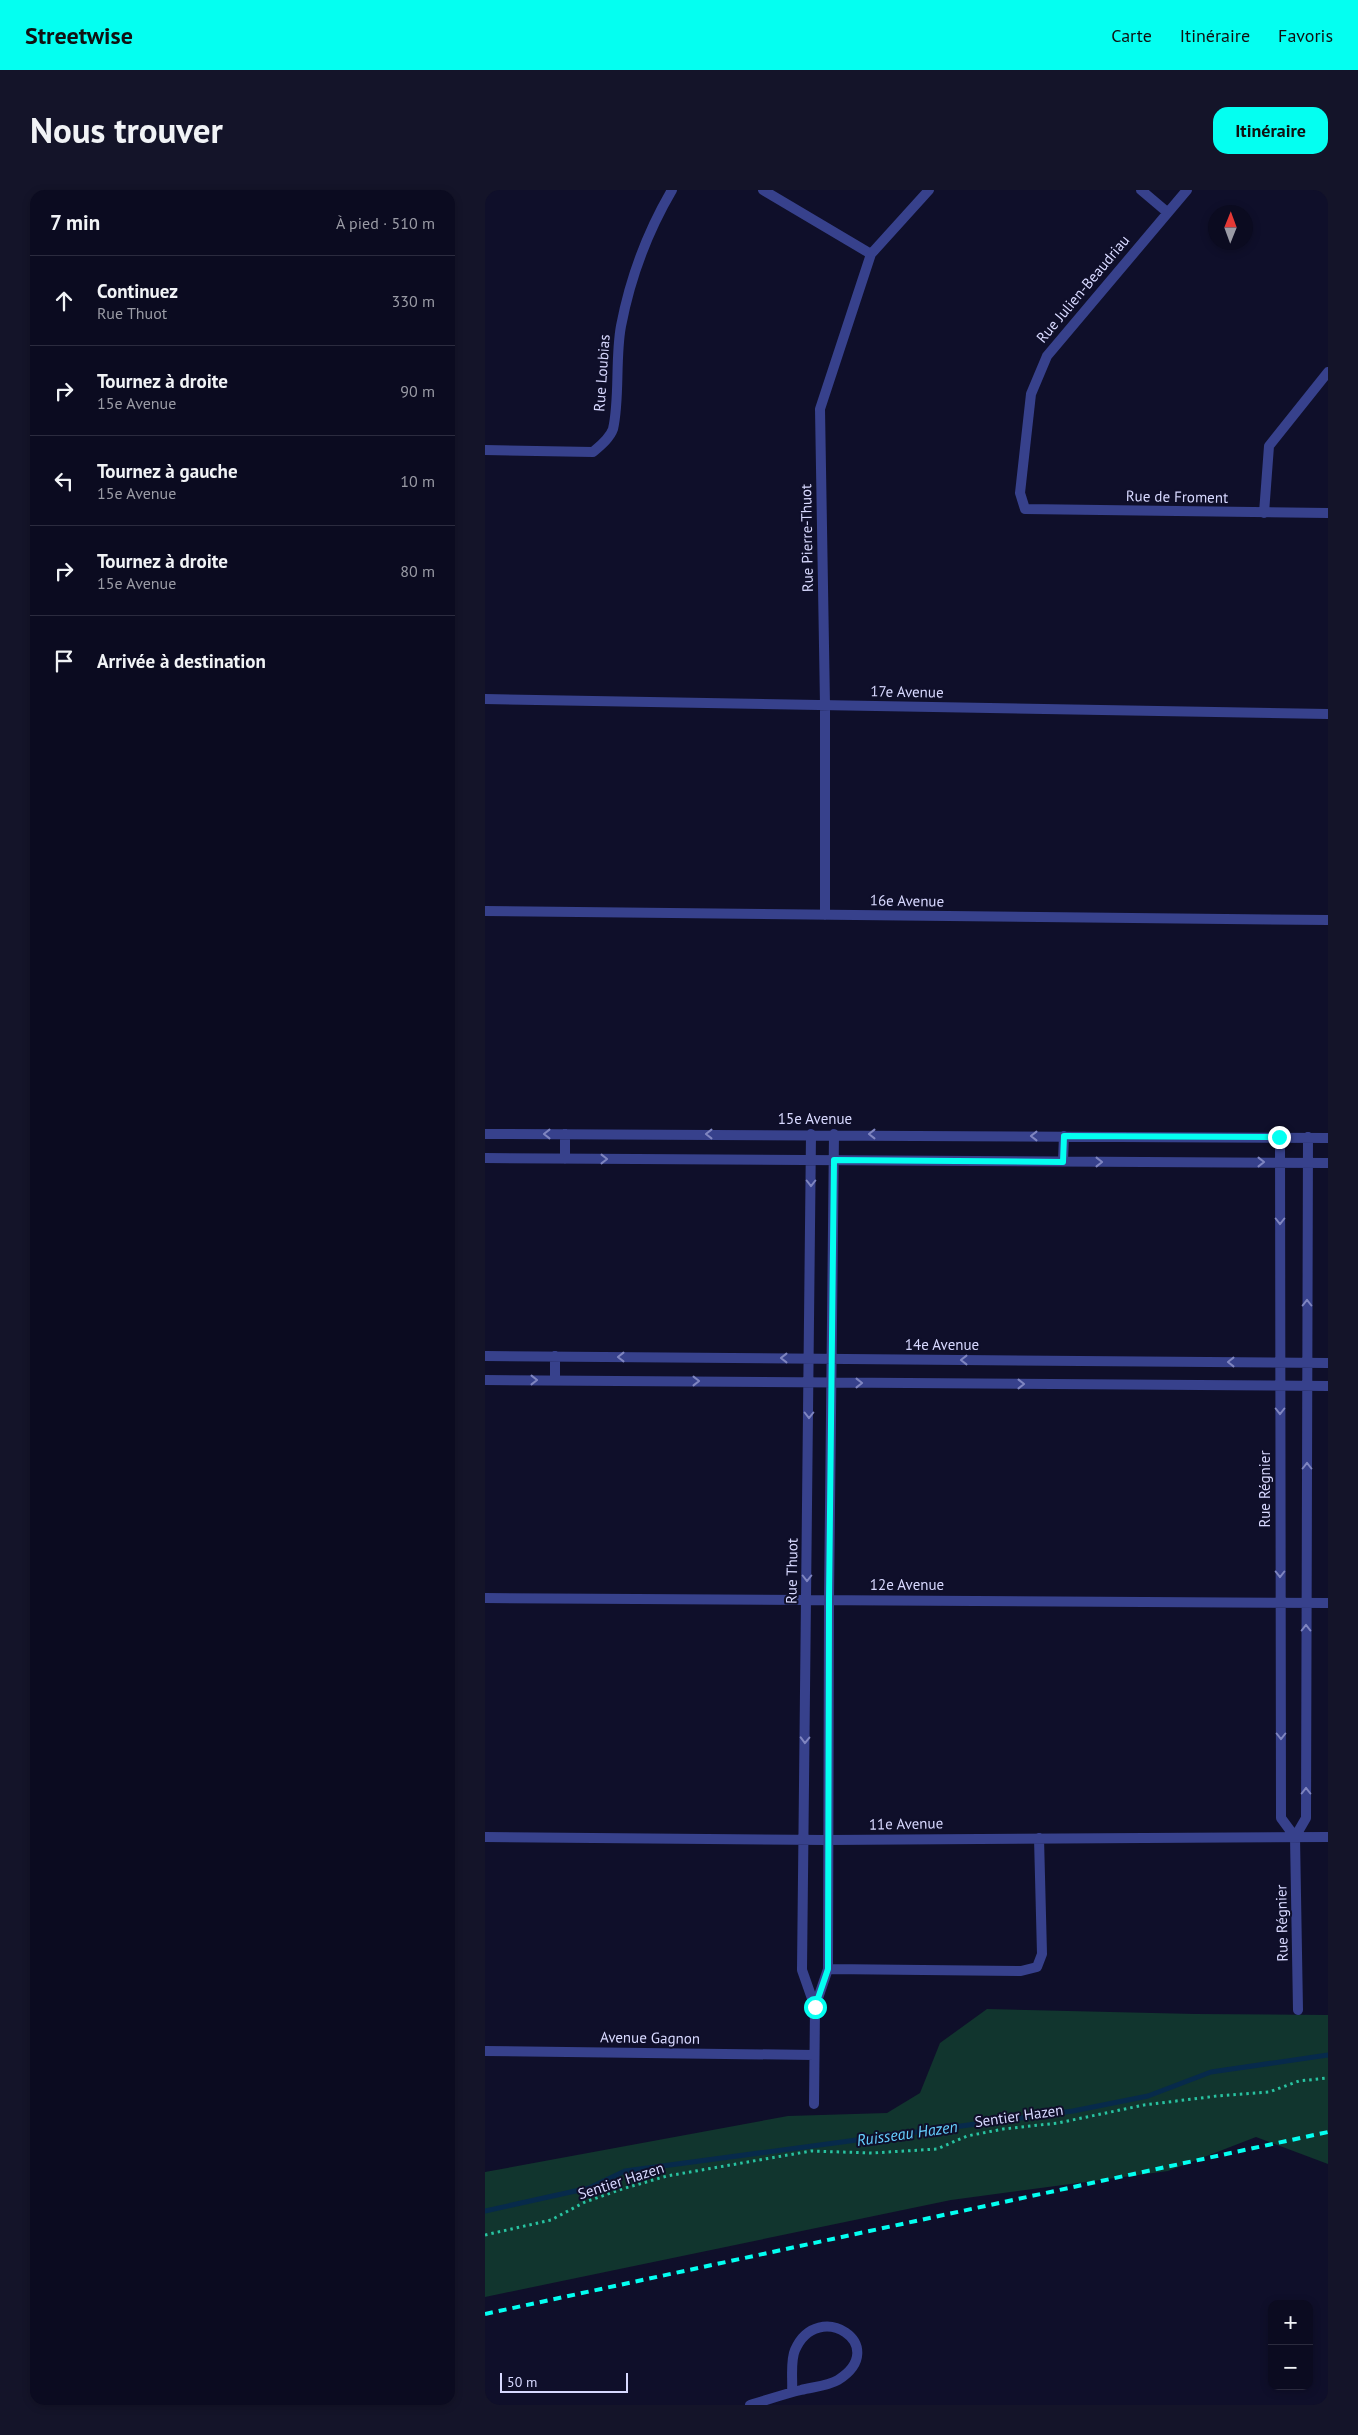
<!DOCTYPE html>
<html lang="fr">
<meta charset="utf-8">
<style>
:root{--surface:#0b0b20;--page:#141429;--text:#f1f3f6;--muted:#9a9ba5;--line:#2b2b3e;--accent:#04fff1}
body{margin:0;font-family:"PT Sans",sans-serif;background:var(--page);color:var(--text)}
.controls{position:absolute;right:15px;bottom:15px;display:grid;overflow:hidden;border-radius:10px;box-shadow:0 2px 8px #0003}
.controls button{width:45px;height:45px;display:grid;place-items:center;padding:0;border:0;border-bottom:1px solid var(--line);background:var(--surface);color:var(--text);font:25px sans-serif}
.compass{position:absolute;left:723px;top:15px;width:45px;height:45px;border-radius:50%;background:var(--surface);box-shadow:0 2px 8px #0003;rotate:1deg}
.scale{position:absolute;left:15px;bottom:12px;width:128px;box-sizing:border-box;padding-left:5px;border:2px solid #d8d9ff;border-top:0;font-size:14px;line-height:18px;white-space:nowrap;color:#d8d9ff;-webkit-text-stroke:4px #0f0f2a;paint-order:stroke}
.stop{position:absolute;width:15px;height:15px;margin:-11px;border:4px solid #04fff1;border-radius:50%;background:#fff}
.stop.end{background:#04fff1;border-color:#fff;box-shadow:0 1px 5px #0008}
.list{margin:0;padding:0;list-style:none}
h2{display:flex;justify-content:space-between;align-items:center;height:65px;margin:0;padding:0 20px;font-size:21px}
h2 small{font-size:16px;font-weight:400;color:var(--muted)}
.list li{display:grid;grid-template-columns:32px 1fr auto;gap:15px;align-items:center;box-sizing:border-box;height:90px;padding:0 20px;border-top:1px solid var(--line)}
.list b{display:block;font-size:19px;white-space:nowrap}
.list p{margin:0;font-size:16px;white-space:nowrap;color:var(--muted)}
.list em{font-size:16px;font-style:normal;color:var(--muted)}
.icon{flex:none;width:28px;height:28px;fill:none;stroke:currentColor;stroke-width:2;stroke-linecap:round;stroke-linejoin:round}
.map{position:relative;flex:none;width:843px;height:2215px;overflow:hidden;border-radius:15px}
header{display:flex;align-items:center;gap:30px;box-sizing:border-box;height:70px;padding:0 25px;background:var(--accent);color:#111}
header strong{font-size:24px}
nav{display:flex;gap:28px;margin-inline-start:auto;font-size:18px}
.intro{display:flex;align-items:center;justify-content:space-between;box-sizing:border-box;height:120px;padding:0 30px}
h1{margin:0;font-size:35px}
.button{padding:12px 22px;border-radius:15px;background:var(--accent);color:#111;font-size:18px;font-weight:700}
main{display:flex;gap:30px;padding:0 30px}
aside{flex:1;background:var(--surface);border-radius:15px;box-shadow:0 2px 8px #0003}
.map>svg:first-child{display:block}
.green{fill:#11352e}
.lines{fill:none;stroke-linecap:round;stroke-linejoin:round}
.stream{stroke:#072a4b;stroke-width:5}
.path{stroke:#28c3a1;stroke-width:3;stroke-dasharray:2.5 4;stroke-linecap:butt}
.minor{stroke:#37418c;stroke-width:10}
.rail{stroke:#04fff1;stroke-width:4;stroke-dasharray:8 6;stroke-linecap:butt}
.oneway{stroke:#7f85c0}
.route{stroke:#04fff1;stroke-width:6}
.labels{text-anchor:middle;stroke-width:4;stroke-linejoin:round;paint-order:stroke}
.street-label{font-size:15px;fill:#d8d9ff;stroke:#0f0f2a}
.water-label{font-size:16px;font-style:italic;fill:#66d0ff;stroke:#0f0f2a}
</style>
<header>
<strong>Streetwise</strong>
<nav><a>Carte</a><a>Itinéraire</a><a>Favoris</a></nav>
</header>
<div class="intro"><h1>Nous trouver</h1><a class="button">Itinéraire</a></div>
<main>
<aside>
<h2>7 min<small>À pied · 510 m</small></h2>
<ul class="list">
<li><svg class="icon" aria-label="ahead" viewBox="0 0 24 24"><path d="M12 20V5M6 11l6-6 6 6"/></svg><div><b>Continuez</b><p>Rue Thuot</p></div><em>330 m</em></li>
<li><svg class="icon" aria-label="right" viewBox="0 0 24 24"><path d="M7 20v-9h11M14 6l5 5-5 5"/></svg><div><b>Tournez à droite</b><p>15e Avenue</p></div><em>90 m</em></li>
<li><svg class="icon" aria-label="left" viewBox="0 0 24 24"><path d="M17 20v-9H6M10 6l-5 5 5 5"/></svg><div><b>Tournez à gauche</b><p>15e Avenue</p></div><em>10 m</em></li>
<li><svg class="icon" aria-label="right" viewBox="0 0 24 24"><path d="M7 20v-9h11M14 6l5 5-5 5"/></svg><div><b>Tournez à droite</b><p>15e Avenue</p></div><em>80 m</em></li>
<li><svg class="icon" aria-label="arrive" viewBox="0 0 24 24"><path d="M6 21V4h12l-3 4 3 4H6"/></svg><div><b>Arrivée à destination</b></div></li>
</ul>
</aside>
<div class="map">
<svg width="843" height="2215" viewBox="0 0 843 2215">
<rect width="100%" height="100%" fill="#0f0f2a"/>
<path class="green" d="M502,1819L710,1824L843,1825V1974L771,1947L683,1981L466,2010L0,2107V1982L303,1926L402,1923L435,1903L455,1853Z"/>
<g class="lines">
<path class="stream" d="M0,2021L104,1998L140,1981L588,1921L663,1906L726,1882L843,1865"/>
<path class="path" d="M0,2045L66,2030L100,2012L137,1999L182,1986L326,1961L387,1963L452,1959L482,1946L518,1939L573,1933L659,1915L732,1906L784,1902L814,1891L843,1888"/>
<path class="minor" d="M278,0L386,64
M656,0L682,22
M702,0L562,166L546,204L535,303L540,319L843,323
M0,260L108,262C115,256 125,248 128,239C135,209 130,168 136,136C145,89 163,41 187,0
M779,323L784,256L843,182
M0,509L843,524
M0,721L843,730
M340,725V515L335,219L386,64L444,0
M0,944L843,948
M326,944L317,1780L330,1817L329,1914
M795,947L796,1628L810,1647
M0,968L843,973
M80,969V944
M578,971L579,946
M0,1166L843,1173
M70,1166V1190
M0,1190L843,1196
M0,1408L843,1413
M0,1647L342,1650L843,1647
M343,1779L536,1781L552,1777L557,1764L554,1648
M330,1817L343,1779L344,1410L349,944
M813,1820L810,1647L821,1628L823,947
M0,1861L329,1865
M265,2215C282,2210 299,2204 316,2200C327,2197 343,2196 353,2190C407,2156 333,2107 310,2160C305,2171 308,2190 307,2202"/>
<path class="rail" d="M0,2124L843,1942"/>
</g>
<defs><path id="oneway-chevron" d="M-2-3.5L2.5 0L-2 3.5" fill="none" stroke-width="1.6" stroke-linecap="round" stroke-linejoin="round" transform="scale(1.25)"/></defs>
<g class="oneway">
<use href="#oneway-chevron" transform="translate(62 944) rotate(180)"/>
<use href="#oneway-chevron" transform="translate(224 944) rotate(180)"/>
<use href="#oneway-chevron" transform="translate(387 944) rotate(-180)"/>
<use href="#oneway-chevron" transform="translate(549 946) rotate(-180)"/>
<use href="#oneway-chevron" transform="translate(119 969)"/>
<use href="#oneway-chevron" transform="translate(614 972)"/>
<use href="#oneway-chevron" transform="translate(776 972)"/>
<use href="#oneway-chevron" transform="translate(326 993) rotate(90)"/>
<use href="#oneway-chevron" transform="translate(795 1031) rotate(90)"/>
<use href="#oneway-chevron" transform="translate(822 1113) rotate(-90)"/>
<use href="#oneway-chevron" transform="translate(136 1167) rotate(-180)"/>
<use href="#oneway-chevron" transform="translate(299 1168) rotate(-180)"/>
<use href="#oneway-chevron" transform="translate(479 1170) rotate(-180)"/>
<use href="#oneway-chevron" transform="translate(746 1172) rotate(-180)"/>
<use href="#oneway-chevron" transform="translate(49 1190)"/>
<use href="#oneway-chevron" transform="translate(211 1191)"/>
<use href="#oneway-chevron" transform="translate(374 1193)"/>
<use href="#oneway-chevron" transform="translate(536 1194)"/>
<use href="#oneway-chevron" transform="translate(795 1221) rotate(90)"/>
<use href="#oneway-chevron" transform="translate(324 1225) rotate(90)"/>
<use href="#oneway-chevron" transform="translate(822 1276) rotate(-90)"/>
<use href="#oneway-chevron" transform="translate(795 1384) rotate(90)"/>
<use href="#oneway-chevron" transform="translate(322 1388) rotate(90)"/>
<use href="#oneway-chevron" transform="translate(821 1438) rotate(-90)"/>
<use href="#oneway-chevron" transform="translate(796 1546) rotate(90)"/>
<use href="#oneway-chevron" transform="translate(320 1550) rotate(91)"/>
<use href="#oneway-chevron" transform="translate(821 1601) rotate(-90)"/>
</g>
<g class="lines">
<path class="route" d="M330,1817L343,1779L344,1410L349,970L578,972L579,946L794,947"/>
</g>
<g class="labels">
<g class="street-label">
<text transform="translate(598 99) rotate(-50)" y="5">Rue Julien-Beaudriau</text>
<text transform="translate(117 183) rotate(-86)" y="5">Rue Loubias</text>
<text transform="translate(692 307) rotate(1)" y="5">Rue de Froment</text>
<text transform="translate(322 348) rotate(-91)" y="5">Rue Pierre-Thuot</text>
<text transform="translate(422 502) rotate(1)" y="5">17e Avenue</text>
<text transform="translate(422 711) rotate(1)" y="5">16e Avenue</text>
<text x="330" y="934">15e Avenue</text>
<text x="457" y="1160">14e Avenue</text>
<text transform="translate(780 1299) rotate(-90)" y="5">Rue Régnier</text>
<text transform="translate(307 1381) rotate(-89)" y="5">Rue Thuot</text>
<text x="422" y="1400">12e Avenue</text>
<text transform="translate(421 1634) rotate(-1)" y="5">11e Avenue</text>
<text transform="translate(797 1733) rotate(-91)" y="5">Rue Régnier</text>
<text transform="translate(165 1848) rotate(1)" y="5">Avenue Gagnon</text>
<text transform="translate(534 1926) rotate(-8)" y="5">Sentier Hazen</text>
<text transform="translate(136 1991) rotate(-18)" y="5">Sentier Hazen</text>
</g>
<g class="water-label">
<text transform="translate(422 1943) rotate(-8)" y="6">Ruisseau Hazen</text>
</g>
</g>
</svg>
<div class="controls">
<button>+</button>
<button>−</button>
</div>
<svg class="compass" viewBox="-18 -18 36 36"><path d="M0-13l5 13h-10z" fill="#e53935"/><path d="M0 13l5-13h-10z" fill="#9a9ba5"/></svg>
<div class="scale">50 m</div>
<div class="stop" style="left:330px;top:1817px"></div>
<div class="stop end" style="left:794px;top:947px"></div>
</div>
</main>
